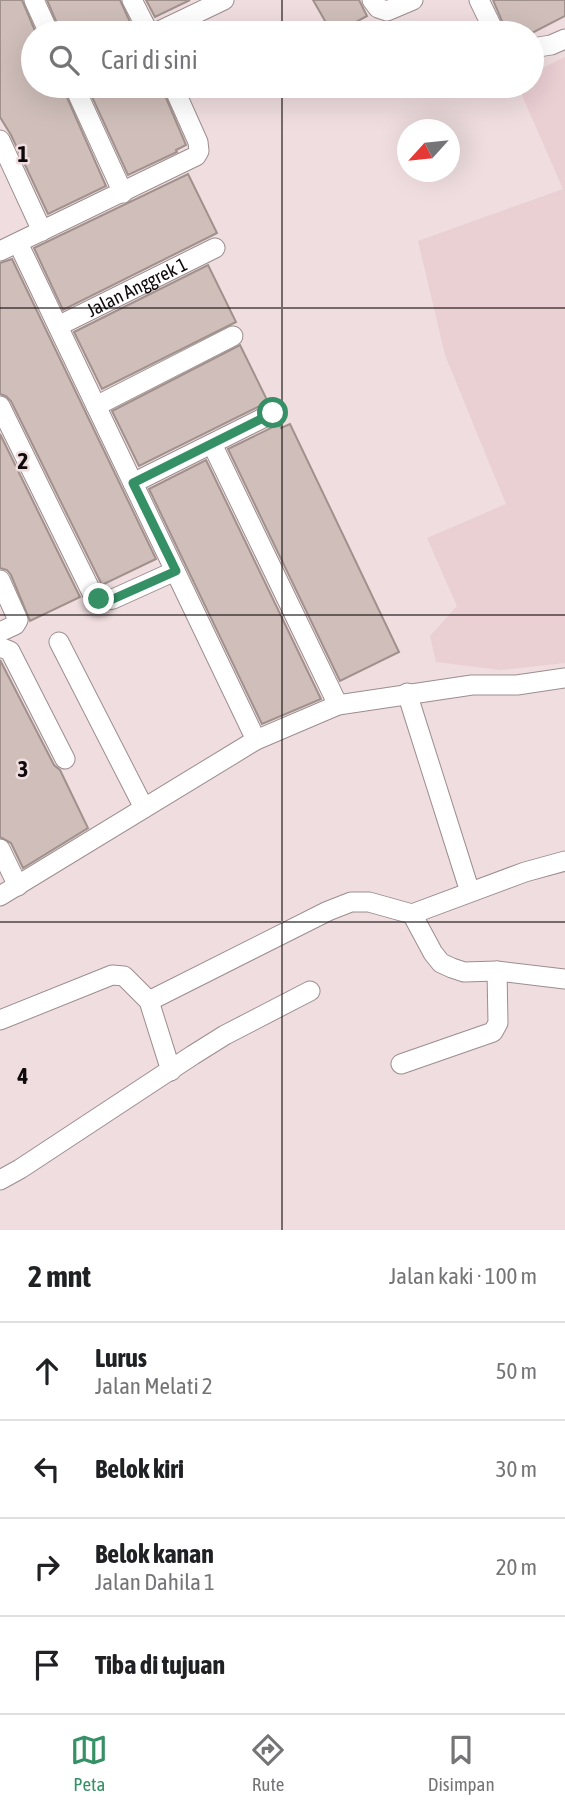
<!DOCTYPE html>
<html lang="id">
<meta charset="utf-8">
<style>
:root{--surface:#fff;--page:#f2f2f2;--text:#202124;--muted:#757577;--line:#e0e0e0;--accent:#369065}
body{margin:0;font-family:"Asap Condensed",sans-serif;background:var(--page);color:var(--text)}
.compass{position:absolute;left:397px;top:119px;width:63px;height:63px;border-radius:50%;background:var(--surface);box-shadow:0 7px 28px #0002;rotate:243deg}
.stop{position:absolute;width:21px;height:21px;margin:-16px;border:5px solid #369065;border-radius:50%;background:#fff}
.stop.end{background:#369065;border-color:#fff;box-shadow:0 2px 7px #0008}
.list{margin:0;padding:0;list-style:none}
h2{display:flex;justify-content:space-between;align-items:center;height:91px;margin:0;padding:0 28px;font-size:30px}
h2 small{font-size:23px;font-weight:400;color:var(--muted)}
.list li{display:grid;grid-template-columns:46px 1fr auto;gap:21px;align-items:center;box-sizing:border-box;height:98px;padding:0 28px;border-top:2px solid var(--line)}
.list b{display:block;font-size:26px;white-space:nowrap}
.list p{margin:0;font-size:23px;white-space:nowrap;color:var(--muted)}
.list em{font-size:23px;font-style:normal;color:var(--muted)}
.icon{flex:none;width:38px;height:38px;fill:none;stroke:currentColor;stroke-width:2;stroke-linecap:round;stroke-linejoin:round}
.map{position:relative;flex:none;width:565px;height:1230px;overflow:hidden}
.search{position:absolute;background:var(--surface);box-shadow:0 7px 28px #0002;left:21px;right:21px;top:21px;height:77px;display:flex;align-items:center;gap:18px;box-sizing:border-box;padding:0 24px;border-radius:38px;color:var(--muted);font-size:26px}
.sheet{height:483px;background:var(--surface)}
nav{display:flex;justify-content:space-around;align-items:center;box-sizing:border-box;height:98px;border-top:2px solid var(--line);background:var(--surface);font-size:19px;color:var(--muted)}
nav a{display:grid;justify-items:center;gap:4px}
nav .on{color:var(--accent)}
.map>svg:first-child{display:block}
.built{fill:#eacfd3}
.building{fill:#cfbeb9;stroke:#a0918c;stroke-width:2}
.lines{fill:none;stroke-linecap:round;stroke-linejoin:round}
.street-casing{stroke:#9d8d8f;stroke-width:21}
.street{stroke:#fff;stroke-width:19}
.route{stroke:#369065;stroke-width:9}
.grid{fill:none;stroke:#0f0a0b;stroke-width:2;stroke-opacity:0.55}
.labels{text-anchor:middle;stroke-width:5;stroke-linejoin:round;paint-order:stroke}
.street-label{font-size:19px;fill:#0f0a0b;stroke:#efdddf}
.grid-label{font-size:23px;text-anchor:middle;font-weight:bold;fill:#0f0a0b;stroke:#efdddf;stroke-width:5;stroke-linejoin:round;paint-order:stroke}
</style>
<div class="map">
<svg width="565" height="1230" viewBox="0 0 565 1230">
<rect width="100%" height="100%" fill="#efdddf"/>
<path class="built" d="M565,57V663L501,670L436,662L430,636L457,606L427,538L506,504L445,355L418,241L563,189L518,86H532V73Z"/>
<path class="building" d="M0,0H22L36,33H33V86H62L106,186L48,214L11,135L0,117Z
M47,0H120L135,33H61Z
M146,0H190L155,17Z
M313,0H359L367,16L336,33H332Z
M493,0H565V16L532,33H507Z
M87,86H161L186,145L176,150L177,152L128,175Z
M188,174L217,233L63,310L34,248Z
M12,259L156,559L102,585L11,401L6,396L0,394V263Z
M208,265L236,322L102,389L74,332Z
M240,345L268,402L139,466L112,411Z
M279,424L281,428L290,424L399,652L340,681L228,449Z
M0,434L80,597L30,621L11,575L7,570L0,568Z
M206,460L321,699L262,724L149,489Z
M0,660L54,765L60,770L88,828L23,868L11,843L0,837Z"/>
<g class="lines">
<defs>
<g id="street">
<path d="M34,0L49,33"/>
<path d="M132,0L149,33"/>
<path d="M372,0L378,8L387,11L413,0"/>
<path d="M479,0L495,33"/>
<path d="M155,33L224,0"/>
<path d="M532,48L551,45L565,39"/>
<path d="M74,86L123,193"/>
<path d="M0,140L42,231"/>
<path d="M18,243L256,740"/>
<path d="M0,251L196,156L199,151L198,142L173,86"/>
<path id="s1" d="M58,326L215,248"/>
<path d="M0,406L94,597L106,600L113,599L175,571"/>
<path d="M96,406L233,336"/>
<path d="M212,444L338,705"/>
<path d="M133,483L273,413"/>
<path d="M0,580L18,620L15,625L0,632"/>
<path d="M59,642L144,808"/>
<path d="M0,647L10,651L65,759"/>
<path d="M407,693L470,892"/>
<path d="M0,849L18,886"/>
<path d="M0,896L256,740L338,705L472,685H517L565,678"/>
<path d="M412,914L433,953L441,963L452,968L464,972L497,971L565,979"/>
<path d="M149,1001L328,911L351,902H369L412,914L525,872L565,861"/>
<path d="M0,1020L112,975L124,976L149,1001L171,1071"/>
<path d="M401,1064L493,1032L498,1023L497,971"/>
<path d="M0,1180L20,1169L193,1055L225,1035L310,991"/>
</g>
</defs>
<use href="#street" class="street-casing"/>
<use href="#street" class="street"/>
</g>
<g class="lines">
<path class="route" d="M99,599H113L176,571L133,483L273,413"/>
</g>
<path class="grid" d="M282,0V33M282,86V1230M0,308H565M0,615H565M0,922H565"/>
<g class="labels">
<g class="street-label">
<text dy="7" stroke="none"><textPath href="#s1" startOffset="88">Jalan Anggrek 1</textPath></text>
</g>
</g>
<g class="grid-label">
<text x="23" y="162">1</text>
<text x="23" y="469">2</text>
<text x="23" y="777">3</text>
<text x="23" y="1084">4</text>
</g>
</svg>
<svg class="compass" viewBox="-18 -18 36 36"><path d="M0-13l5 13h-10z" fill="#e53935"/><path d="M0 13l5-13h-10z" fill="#757577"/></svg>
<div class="stop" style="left:273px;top:413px"></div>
<div class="stop end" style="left:99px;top:599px"></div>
<div class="search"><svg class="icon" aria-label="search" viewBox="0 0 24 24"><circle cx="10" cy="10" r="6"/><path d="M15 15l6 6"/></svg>Cari di sini</div>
</div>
<section class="sheet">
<h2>2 mnt<small>Jalan kaki · 100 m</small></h2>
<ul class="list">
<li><svg class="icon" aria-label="ahead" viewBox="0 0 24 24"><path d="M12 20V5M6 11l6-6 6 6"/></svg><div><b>Lurus</b><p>Jalan Melati 2</p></div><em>50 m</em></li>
<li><svg class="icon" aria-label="left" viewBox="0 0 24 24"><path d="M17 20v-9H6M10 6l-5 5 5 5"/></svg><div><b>Belok kiri</b></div><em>30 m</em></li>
<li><svg class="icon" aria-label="right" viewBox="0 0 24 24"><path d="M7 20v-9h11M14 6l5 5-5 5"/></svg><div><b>Belok kanan</b><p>Jalan Dahila 1</p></div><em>20 m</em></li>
<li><svg class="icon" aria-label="arrive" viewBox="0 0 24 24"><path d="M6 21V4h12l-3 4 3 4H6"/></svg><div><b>Tiba di tujuan</b></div></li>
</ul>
</section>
<nav>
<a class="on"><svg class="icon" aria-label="map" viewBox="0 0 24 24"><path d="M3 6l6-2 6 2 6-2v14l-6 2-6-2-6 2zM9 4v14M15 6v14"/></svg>Peta</a>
<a><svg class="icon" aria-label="directions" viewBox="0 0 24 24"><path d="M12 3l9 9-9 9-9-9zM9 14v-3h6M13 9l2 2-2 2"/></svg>Rute</a>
<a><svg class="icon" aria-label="saved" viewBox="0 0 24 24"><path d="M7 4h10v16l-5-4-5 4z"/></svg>Disimpan</a>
</nav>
